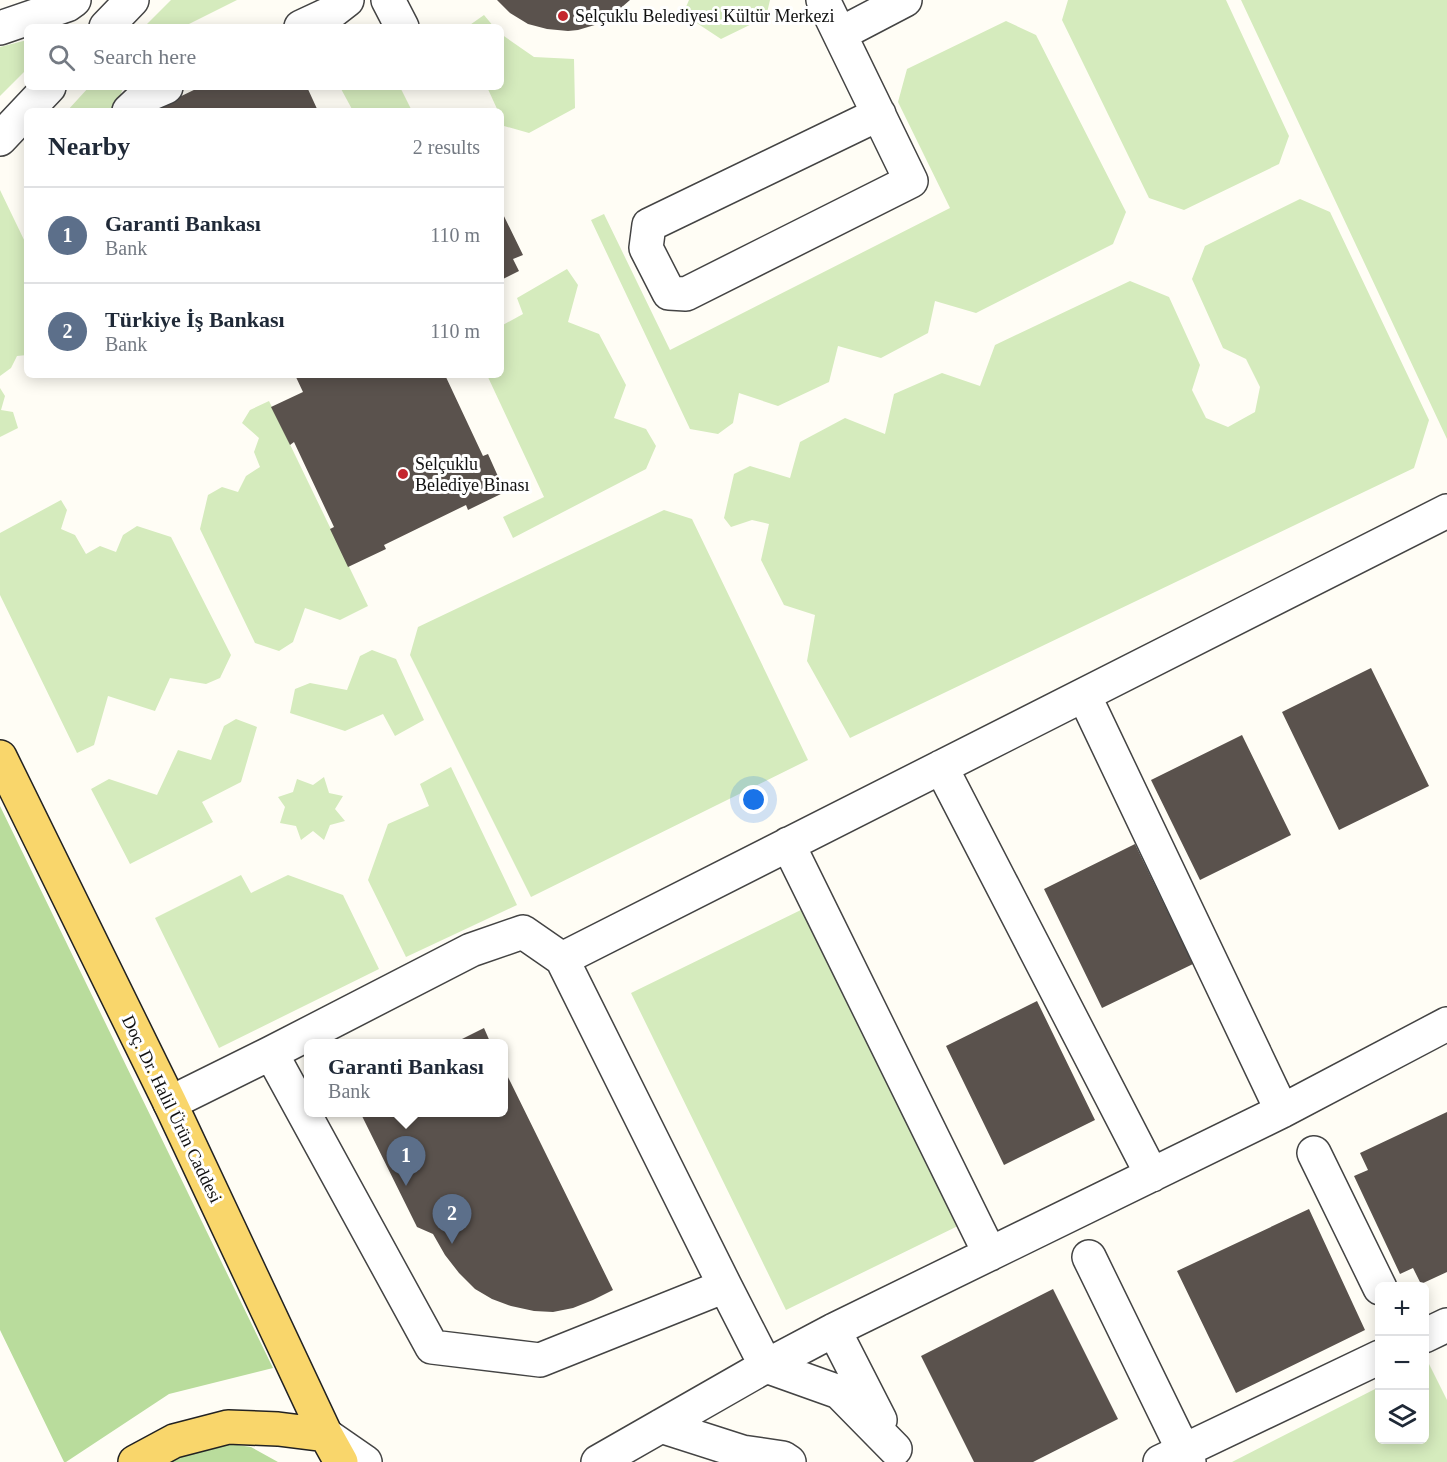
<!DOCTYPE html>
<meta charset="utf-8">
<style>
:root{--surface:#fff;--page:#f2f2f3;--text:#1f2937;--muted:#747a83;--line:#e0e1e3;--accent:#0b8043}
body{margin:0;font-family:Georgia,serif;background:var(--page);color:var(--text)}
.controls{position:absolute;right:18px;bottom:18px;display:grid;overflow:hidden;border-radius:9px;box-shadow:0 3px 15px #0003}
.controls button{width:54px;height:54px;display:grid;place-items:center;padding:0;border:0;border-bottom:2px solid var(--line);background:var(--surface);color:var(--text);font:30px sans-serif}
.you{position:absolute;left:754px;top:800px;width:21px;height:21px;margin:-15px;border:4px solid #fff;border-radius:50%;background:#1a73e8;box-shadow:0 0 0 9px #1a73e833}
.badge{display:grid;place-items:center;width:39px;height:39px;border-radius:50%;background:var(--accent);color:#fff;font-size:20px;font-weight:700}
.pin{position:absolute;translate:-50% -50px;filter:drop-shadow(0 2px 3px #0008)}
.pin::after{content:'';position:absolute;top:32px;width:21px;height:18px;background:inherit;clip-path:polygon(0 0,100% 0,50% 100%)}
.popup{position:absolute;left:304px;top:1039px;width:204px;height:78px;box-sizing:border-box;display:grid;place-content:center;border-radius:9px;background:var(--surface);filter:drop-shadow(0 2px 4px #0005);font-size:20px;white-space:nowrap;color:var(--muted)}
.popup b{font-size:22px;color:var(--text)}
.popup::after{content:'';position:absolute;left:50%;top:100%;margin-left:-12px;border:12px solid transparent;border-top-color:var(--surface)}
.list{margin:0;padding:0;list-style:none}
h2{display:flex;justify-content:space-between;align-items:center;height:78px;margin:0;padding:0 24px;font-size:26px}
h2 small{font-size:20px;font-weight:400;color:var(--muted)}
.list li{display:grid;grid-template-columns:39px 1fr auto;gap:18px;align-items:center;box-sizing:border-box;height:96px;padding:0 24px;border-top:2px solid var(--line)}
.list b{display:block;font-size:22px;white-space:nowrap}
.list p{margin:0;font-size:20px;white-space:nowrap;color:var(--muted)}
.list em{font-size:20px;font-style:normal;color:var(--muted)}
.icon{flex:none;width:33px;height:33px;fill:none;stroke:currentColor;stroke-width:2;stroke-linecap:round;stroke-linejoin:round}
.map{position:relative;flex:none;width:1447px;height:1462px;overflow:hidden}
.search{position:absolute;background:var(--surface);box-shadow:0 3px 15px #0003;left:24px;top:24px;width:480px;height:66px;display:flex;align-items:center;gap:15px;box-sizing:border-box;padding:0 21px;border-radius:9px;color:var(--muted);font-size:22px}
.panel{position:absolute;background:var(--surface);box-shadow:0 3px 15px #0003;left:24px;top:108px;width:480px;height:270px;border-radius:9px}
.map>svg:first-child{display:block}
.green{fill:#d5ebbd}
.forest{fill:#b9dc9c}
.building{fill:#5a524d}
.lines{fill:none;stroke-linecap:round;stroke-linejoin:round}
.minor-casing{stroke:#444;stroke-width:36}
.major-casing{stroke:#222;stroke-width:36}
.minor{stroke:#fff;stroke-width:33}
.major{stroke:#f9d66b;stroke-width:33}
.poi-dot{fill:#c4262e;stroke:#fff;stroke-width:2}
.labels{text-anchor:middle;stroke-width:6;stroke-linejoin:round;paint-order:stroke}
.poi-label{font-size:18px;fill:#111;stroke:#fff;text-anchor:start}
.street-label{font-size:18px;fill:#111;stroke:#fff}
</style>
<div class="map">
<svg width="1447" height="1462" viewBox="0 0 1447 1462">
<rect width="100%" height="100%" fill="#fffdf5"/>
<path class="green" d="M171,0H237L183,27H144Z
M689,0H770L766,17L721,39L683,14Z
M1068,0H1226L1289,136L1279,164L1184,210L1149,198L1062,20Z
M1241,0H1447V439Z
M484,15L494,27H467Z
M1006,21L1036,35L1126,212L1113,244L976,313L935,301L928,333L881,358L838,346L829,382L778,406L739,393L733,423L718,434L690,429L591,220L604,214L670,350L950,208L898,102L907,69Z
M501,34L534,57L574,59L575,108L529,133L504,126L501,119V111H498L487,87H501Z
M27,40V69L0,96V47Z
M89,87H123L116,111H67Z
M340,87H400L412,111H353Z
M0,190L27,246V355L17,356L11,368L0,376Z
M1300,199L1330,212L1429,420L1414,468L850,738L807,661L815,615L784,605L761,560L769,524L752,520L731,527L724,518L734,474L750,466L790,478L800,442L845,418L885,434L894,394L942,373L980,386L995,345L1130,281L1169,297L1200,365L1192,390L1206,418L1228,427L1255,412L1260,387L1246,359L1223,348L1192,279L1205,246Z
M567,269L578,285L568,322L599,334L626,385L614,418L646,429L656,446L646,469L513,538L503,517L544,497L487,375H501V326L523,314L517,298Z
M0,388L5,396L1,410L13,412L18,428L0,437Z
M269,401L368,606L340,620L305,608L293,642L279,651L255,643L200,529L208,495L222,487L238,492L246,476L260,467L254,452L259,438L242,423L250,410Z
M61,500L67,510L61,529L75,535L86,554L100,546L116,552L123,535L137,526L171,537L231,655L220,678L206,684L170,678L155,711L108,696L94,745L77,753L0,595V533Z
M664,510L692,519L808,760L531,897L410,655L418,627Z
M372,650L396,659L424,720L395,736L383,714L345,731L290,713L295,689L310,683L347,690L360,656Z
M236,719L257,727L241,782L202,802L213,822L130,864L91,789L109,779L157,795L178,750L211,760L224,726Z
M451,767L517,905L406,957L368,880L388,824L429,806L420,784Z
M324,777L329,793L343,796L335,809L345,821L330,825L324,840L313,831L301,840L296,826L280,823L285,807L278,797L293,792L297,779L313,785Z
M241,875L251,893L288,875L343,895L379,969L219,1048L155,918Z
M809,906L964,1223L786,1310L631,993Z
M1428,1362L1447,1400V1462H1232L1379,1387L1380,1440H1424V1364Z"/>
<path class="forest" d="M0,806L273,1368L169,1394L66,1462H64L0,1330Z
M203,1440L251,1447L278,1462H170Z"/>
<path class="building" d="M497,0H630L615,13L598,24L578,30L568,31L547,29L528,24L510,13Z
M200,87H307L318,111H139L171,101Z
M501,210L523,255L513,259L519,271L501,280Z
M295,375H445L483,456L488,454L505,492L468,510L466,505L384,545L386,549L348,567L330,529L334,527L294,442L290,445L271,407L303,392Z
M1371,668L1429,786L1339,830L1282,712Z
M1242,735L1291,835L1200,880L1151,780Z
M1135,844L1193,964L1102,1008L1044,889Z
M1037,1001L1095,1120L1004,1165L946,1046Z
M484,1028L491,1044H452Z
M504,1069L613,1290L593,1300L573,1308L553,1312L534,1311L511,1306L492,1299L475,1289L459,1273L445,1255L433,1234L417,1227L360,1112H504Z
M1447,1112V1272L1421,1284L1413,1268L1400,1274L1354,1176L1368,1170L1360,1153Z
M1309,1209L1365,1330L1236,1393L1177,1271Z
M1053,1289L1118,1419L1033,1462H974L921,1356Z"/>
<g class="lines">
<defs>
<path id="minor" d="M388,0L402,27
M823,0L911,181L686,294L669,293L646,248L649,225L879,114
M106,27L132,0
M301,27L329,14L347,0
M0,28L67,5L74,0
M840,34L905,0
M129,111L145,96L166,87
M0,139L49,87
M1084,695L1282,1111
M941,767L1152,1175
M788,844L990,1254
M271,1053L432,1347L540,1360L725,1286
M170,1103L271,1053L471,950L523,932L562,959
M1314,1153L1380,1288
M1089,1257L1189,1462
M834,1330L880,1420
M1424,1336L1447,1325
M661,1426L742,1452L783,1458L789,1462
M326,1435L365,1462
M895,1449L839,1392L766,1366L725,1286L562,959L1447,511
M598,1462L766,1366L834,1330L1282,1111L1447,1024
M1160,1462L1380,1357"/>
<path id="major" d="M0,757L170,1103L326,1435L341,1462
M135,1462L174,1441L228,1427L278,1429L326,1435"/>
</defs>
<use href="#minor" class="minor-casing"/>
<use href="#major" class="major-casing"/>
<use href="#minor" class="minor"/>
<use href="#major" class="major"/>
</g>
<g class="poi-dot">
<circle cx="563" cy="16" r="6"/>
<circle cx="403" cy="474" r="6"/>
</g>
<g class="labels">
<g class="poi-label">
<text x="575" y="22">Selçuklu Belediyesi Kültür Merkezi</text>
<text x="415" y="470">Selçuklu<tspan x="415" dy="21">Belediye Binası</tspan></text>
</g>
<g class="street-label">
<text transform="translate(172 1109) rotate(64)" y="6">Doç. Dr. Halil Ürün Caddesi</text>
</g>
</g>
</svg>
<div class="controls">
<button>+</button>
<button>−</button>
<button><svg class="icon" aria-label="layers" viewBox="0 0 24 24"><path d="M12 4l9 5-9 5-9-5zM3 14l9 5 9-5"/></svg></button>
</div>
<div class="you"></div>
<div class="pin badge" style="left:406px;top:1186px;background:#5c6f8a">1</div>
<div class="popup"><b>Garanti Bankası</b>Bank</div>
<div class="pin badge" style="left:452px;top:1244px;background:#5c6f8a">2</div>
<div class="search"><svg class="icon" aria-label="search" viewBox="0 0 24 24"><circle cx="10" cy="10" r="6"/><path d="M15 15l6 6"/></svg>Search here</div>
<section class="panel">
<h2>Nearby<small>2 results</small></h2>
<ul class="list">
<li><span class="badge" style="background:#5c6f8a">1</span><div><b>Garanti Bankası</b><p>Bank</p></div><em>110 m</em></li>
<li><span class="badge" style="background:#5c6f8a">2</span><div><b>Türkiye İş Bankası</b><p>Bank</p></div><em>110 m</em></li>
</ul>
</section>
</div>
